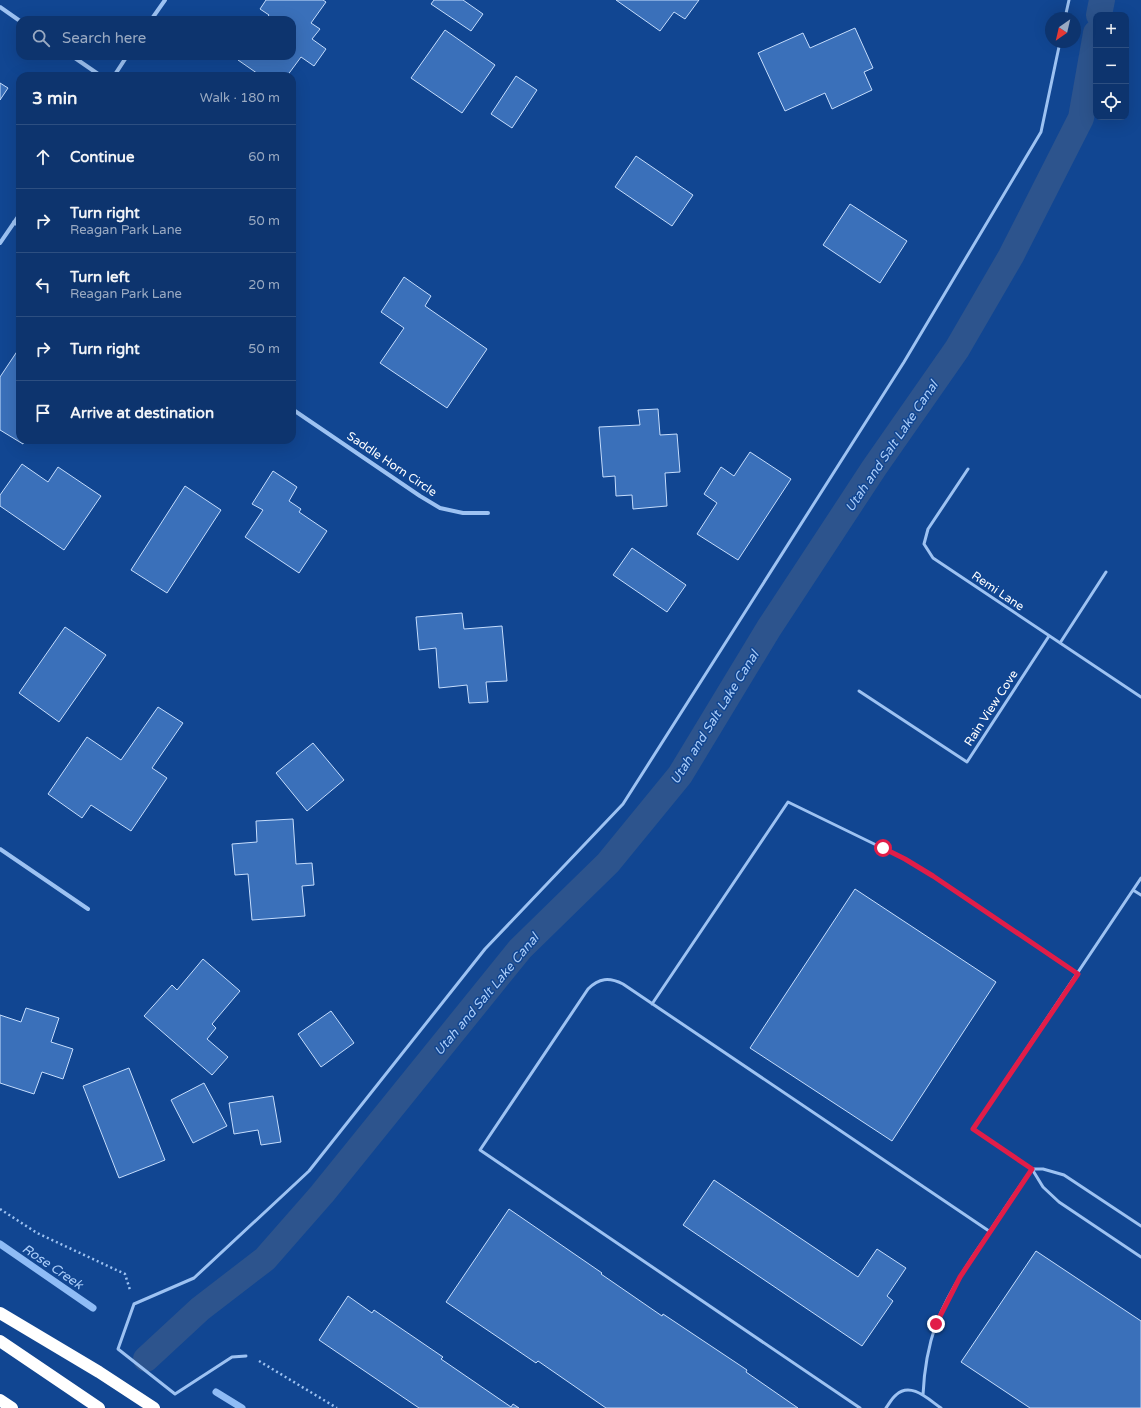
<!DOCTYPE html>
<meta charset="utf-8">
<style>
:root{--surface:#0d346e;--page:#1b3f76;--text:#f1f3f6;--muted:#9aaac2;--line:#2d4f81}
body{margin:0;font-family:"Varela Round",sans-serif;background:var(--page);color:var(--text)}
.controls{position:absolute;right:12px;top:12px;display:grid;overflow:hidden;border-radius:8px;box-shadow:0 4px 16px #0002}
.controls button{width:36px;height:36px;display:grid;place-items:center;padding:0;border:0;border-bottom:1px solid var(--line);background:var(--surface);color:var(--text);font:20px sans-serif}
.compass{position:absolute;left:1045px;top:12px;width:36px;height:36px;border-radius:50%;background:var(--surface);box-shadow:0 4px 16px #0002;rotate:214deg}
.stop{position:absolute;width:12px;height:12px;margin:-9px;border:3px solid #e11d48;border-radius:50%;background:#fff}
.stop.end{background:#e11d48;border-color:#fff;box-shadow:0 1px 4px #0008}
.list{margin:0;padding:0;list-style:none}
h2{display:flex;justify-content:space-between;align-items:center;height:52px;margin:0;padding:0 16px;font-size:17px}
h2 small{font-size:13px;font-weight:400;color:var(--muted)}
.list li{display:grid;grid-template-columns:26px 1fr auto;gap:12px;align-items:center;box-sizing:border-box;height:64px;padding:0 16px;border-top:1px solid var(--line)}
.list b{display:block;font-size:15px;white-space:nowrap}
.list p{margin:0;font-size:13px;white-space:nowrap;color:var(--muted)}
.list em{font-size:13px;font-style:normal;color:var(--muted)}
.icon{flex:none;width:22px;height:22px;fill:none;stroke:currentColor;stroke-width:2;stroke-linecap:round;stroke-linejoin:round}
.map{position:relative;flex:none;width:1141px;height:1408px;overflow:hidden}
.search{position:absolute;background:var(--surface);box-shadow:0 4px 16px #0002;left:16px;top:16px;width:280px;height:44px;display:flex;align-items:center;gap:10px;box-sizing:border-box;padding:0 14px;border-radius:12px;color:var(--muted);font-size:15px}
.panel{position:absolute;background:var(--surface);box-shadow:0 4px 16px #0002;left:16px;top:72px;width:280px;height:372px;border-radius:12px}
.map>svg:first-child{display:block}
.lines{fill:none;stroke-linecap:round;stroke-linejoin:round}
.stream{stroke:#8fbcf6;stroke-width:7}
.canal{stroke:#2d548d;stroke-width:26}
.building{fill:#3a70ba;stroke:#c5ddfd}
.path{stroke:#9dc2f2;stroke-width:2.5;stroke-dasharray:2 3;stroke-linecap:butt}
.lane{stroke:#9dc2f2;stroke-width:3}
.street{stroke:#9dc2f2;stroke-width:4}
.highway{stroke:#fff;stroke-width:12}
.route{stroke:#e11d48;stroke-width:5}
.labels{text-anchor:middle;stroke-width:3;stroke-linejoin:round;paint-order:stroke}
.street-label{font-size:12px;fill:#fff;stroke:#114692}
.water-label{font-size:13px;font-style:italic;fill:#a9ccf9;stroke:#114692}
</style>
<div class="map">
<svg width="1141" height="1408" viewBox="0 0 1141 1408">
<rect width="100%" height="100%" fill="#114692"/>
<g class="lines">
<path class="stream" d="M0,1244L93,1308
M216,1392L242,1408"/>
<path class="canal" d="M1099,15L1102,0
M146,1359L200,1309L265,1259L322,1194L520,949L608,863L680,775L769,628L874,468L957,349L1011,256L1081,118L1096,33"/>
</g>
<path class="building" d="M266,0H323L326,2L311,23L320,29L312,39L326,49L314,66L301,57L287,76H261L238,60L240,56H292V20H265L269,15L260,9Z
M434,0H463L483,14L471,31L431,4Z
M616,0H699L685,19L674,12L660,31Z
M855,28L873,68L864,72L872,90L832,109L825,93L785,111L758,53L803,33L810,48Z
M445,30L495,65L462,113L411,78Z
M516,76L537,90L512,128L491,114Z
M0,83L8,88L0,100Z
M636,156L693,195L672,226L615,187Z
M850,204L907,241L880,283L823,245Z
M404,277L431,296L425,306L487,349L447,408L380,363L404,328L381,312Z
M20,347V440H25L23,444L0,430V377Z
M658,409L660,435L677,434L680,472L665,473L667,506L633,509L632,495L616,496L615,476L603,477L599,427L640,425L638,410Z
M750,452L791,479L738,560L697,534L717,503L704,494L721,467L734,476Z
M22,464L48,482L58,467L101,496L64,550L0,506V495Z
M273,471L297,487L289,501L301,509L299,512L327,531L299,573L245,537L263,510L252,504Z
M185,486L221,510L167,593L131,570Z
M632,548L686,585L667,612L613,575Z
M462,613L464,629L502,626L507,681L486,682L488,702L469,703L467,685L439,688L436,648L419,650L416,617Z
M65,627L106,655L59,722L19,693Z
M158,707L183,723L152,768L167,778L131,831L91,805L82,818L48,794L87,737L121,760Z
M313,743L344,780L307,811L276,773Z
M293,819L296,864L312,863L314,885L302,886L305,916L252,920L248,874L235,875L232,844L257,842L256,821Z
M855,889L996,982L892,1141L750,1048Z
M203,959L240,991L212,1024L216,1028L207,1039L228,1057L212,1075L144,1016L172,985L177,990Z
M26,1008L59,1018L51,1042L73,1049L63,1079L42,1072L34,1094L0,1083V1015L21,1022Z
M331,1011L354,1043L321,1067L298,1034Z
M129,1068L165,1160L119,1178L83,1086Z
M204,1083L227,1126L193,1143L171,1100Z
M273,1096L281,1142L261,1145L258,1130L234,1134L229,1103Z
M714,1180L858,1277L877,1249L906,1268L887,1296L893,1301L862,1346L683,1225Z
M509,1209L602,1273L601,1274L662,1316L663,1314L747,1370L746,1372L798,1408H606L538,1361L536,1363L446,1302Z
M1036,1251L1141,1321V1408H1030L961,1362Z
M348,1296L372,1313L374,1310L443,1357L441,1359L511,1407L513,1404L519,1408H419L319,1340Z"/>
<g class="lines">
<path class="path" d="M0,1209L37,1233L125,1274L130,1290
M259,1361L337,1408"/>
<path class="lane" d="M1065,18L1069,0
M968,469L928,529L924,544L933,558L1141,697
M1060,643L1106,572
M859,691L967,762L1049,636
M1141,878L973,1129L1032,1169L1043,1187L1059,1202L1141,1257
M1133,890L1141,895
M652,1004L788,802L905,859L933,876L1078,974
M1032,1169H1043L1064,1175L1141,1226
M246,1356L232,1357L175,1394L118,1349L134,1304L194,1278L309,1171L485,949L623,804L904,362L1041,132L1060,42
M923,1395C924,1371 928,1347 936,1324C948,1293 967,1264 986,1237C1001,1214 1016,1191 1032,1169
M860,1408L480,1150L588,989C599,978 609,977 623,984L989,1231
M886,1408C889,1404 892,1398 896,1395C911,1381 929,1400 941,1408"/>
<path class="street" d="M0,7L20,21
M151,20L165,0
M72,56L101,76
M114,76L127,56
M14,222L20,226
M0,243L20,214
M292,409L420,496L440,508L463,513H488
M0,849L88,909"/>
<path class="highway" d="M0,1313L99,1372L154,1408
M0,1341L99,1408
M0,1400L12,1408"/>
</g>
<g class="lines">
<path class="route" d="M883,848L905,859L933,876L1078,974L973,1129L1032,1169L960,1277L936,1324"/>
</g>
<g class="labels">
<g class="street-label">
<text transform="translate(392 464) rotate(34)" y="4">Saddle Horn Circle</text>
<text transform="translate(998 591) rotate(34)" y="4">Remi Lane</text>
<text transform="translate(991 708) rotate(-57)" y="4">Rain View Cove</text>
</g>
<g class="water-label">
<text transform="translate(891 446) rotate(-56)" y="5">Utah and Salt Lake Canal</text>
<text transform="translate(714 717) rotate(-58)" y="5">Utah and Salt Lake Canal</text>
<text transform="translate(486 994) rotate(-50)" y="5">Utah and Salt Lake Canal</text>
<text transform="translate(53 1266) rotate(34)" y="5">Rose Creek</text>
</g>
</g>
</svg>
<div class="controls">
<button>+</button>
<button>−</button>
<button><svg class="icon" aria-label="locate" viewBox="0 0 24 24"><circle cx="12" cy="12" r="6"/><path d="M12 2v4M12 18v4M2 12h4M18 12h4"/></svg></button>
</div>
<svg class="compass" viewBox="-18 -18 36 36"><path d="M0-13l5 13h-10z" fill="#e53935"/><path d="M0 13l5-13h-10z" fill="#9aaac2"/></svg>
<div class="stop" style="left:883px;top:848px"></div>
<div class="stop end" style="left:936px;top:1324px"></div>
<div class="search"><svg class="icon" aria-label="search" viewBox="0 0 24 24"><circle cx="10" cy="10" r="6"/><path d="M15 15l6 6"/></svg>Search here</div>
<section class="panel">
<h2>3 min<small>Walk · 180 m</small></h2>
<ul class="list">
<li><svg class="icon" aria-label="ahead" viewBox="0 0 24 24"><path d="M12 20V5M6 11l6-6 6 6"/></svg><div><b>Continue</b></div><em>60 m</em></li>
<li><svg class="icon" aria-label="right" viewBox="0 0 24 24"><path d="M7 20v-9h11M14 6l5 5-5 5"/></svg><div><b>Turn right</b><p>Reagan Park Lane</p></div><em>50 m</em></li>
<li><svg class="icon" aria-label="left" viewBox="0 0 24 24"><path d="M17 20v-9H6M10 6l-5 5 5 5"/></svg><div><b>Turn left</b><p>Reagan Park Lane</p></div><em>20 m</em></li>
<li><svg class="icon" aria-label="right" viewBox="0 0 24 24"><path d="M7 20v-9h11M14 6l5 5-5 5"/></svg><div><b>Turn right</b></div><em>50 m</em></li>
<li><svg class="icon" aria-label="arrive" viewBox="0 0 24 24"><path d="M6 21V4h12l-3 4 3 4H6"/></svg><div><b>Arrive at destination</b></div></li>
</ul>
</section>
</div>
